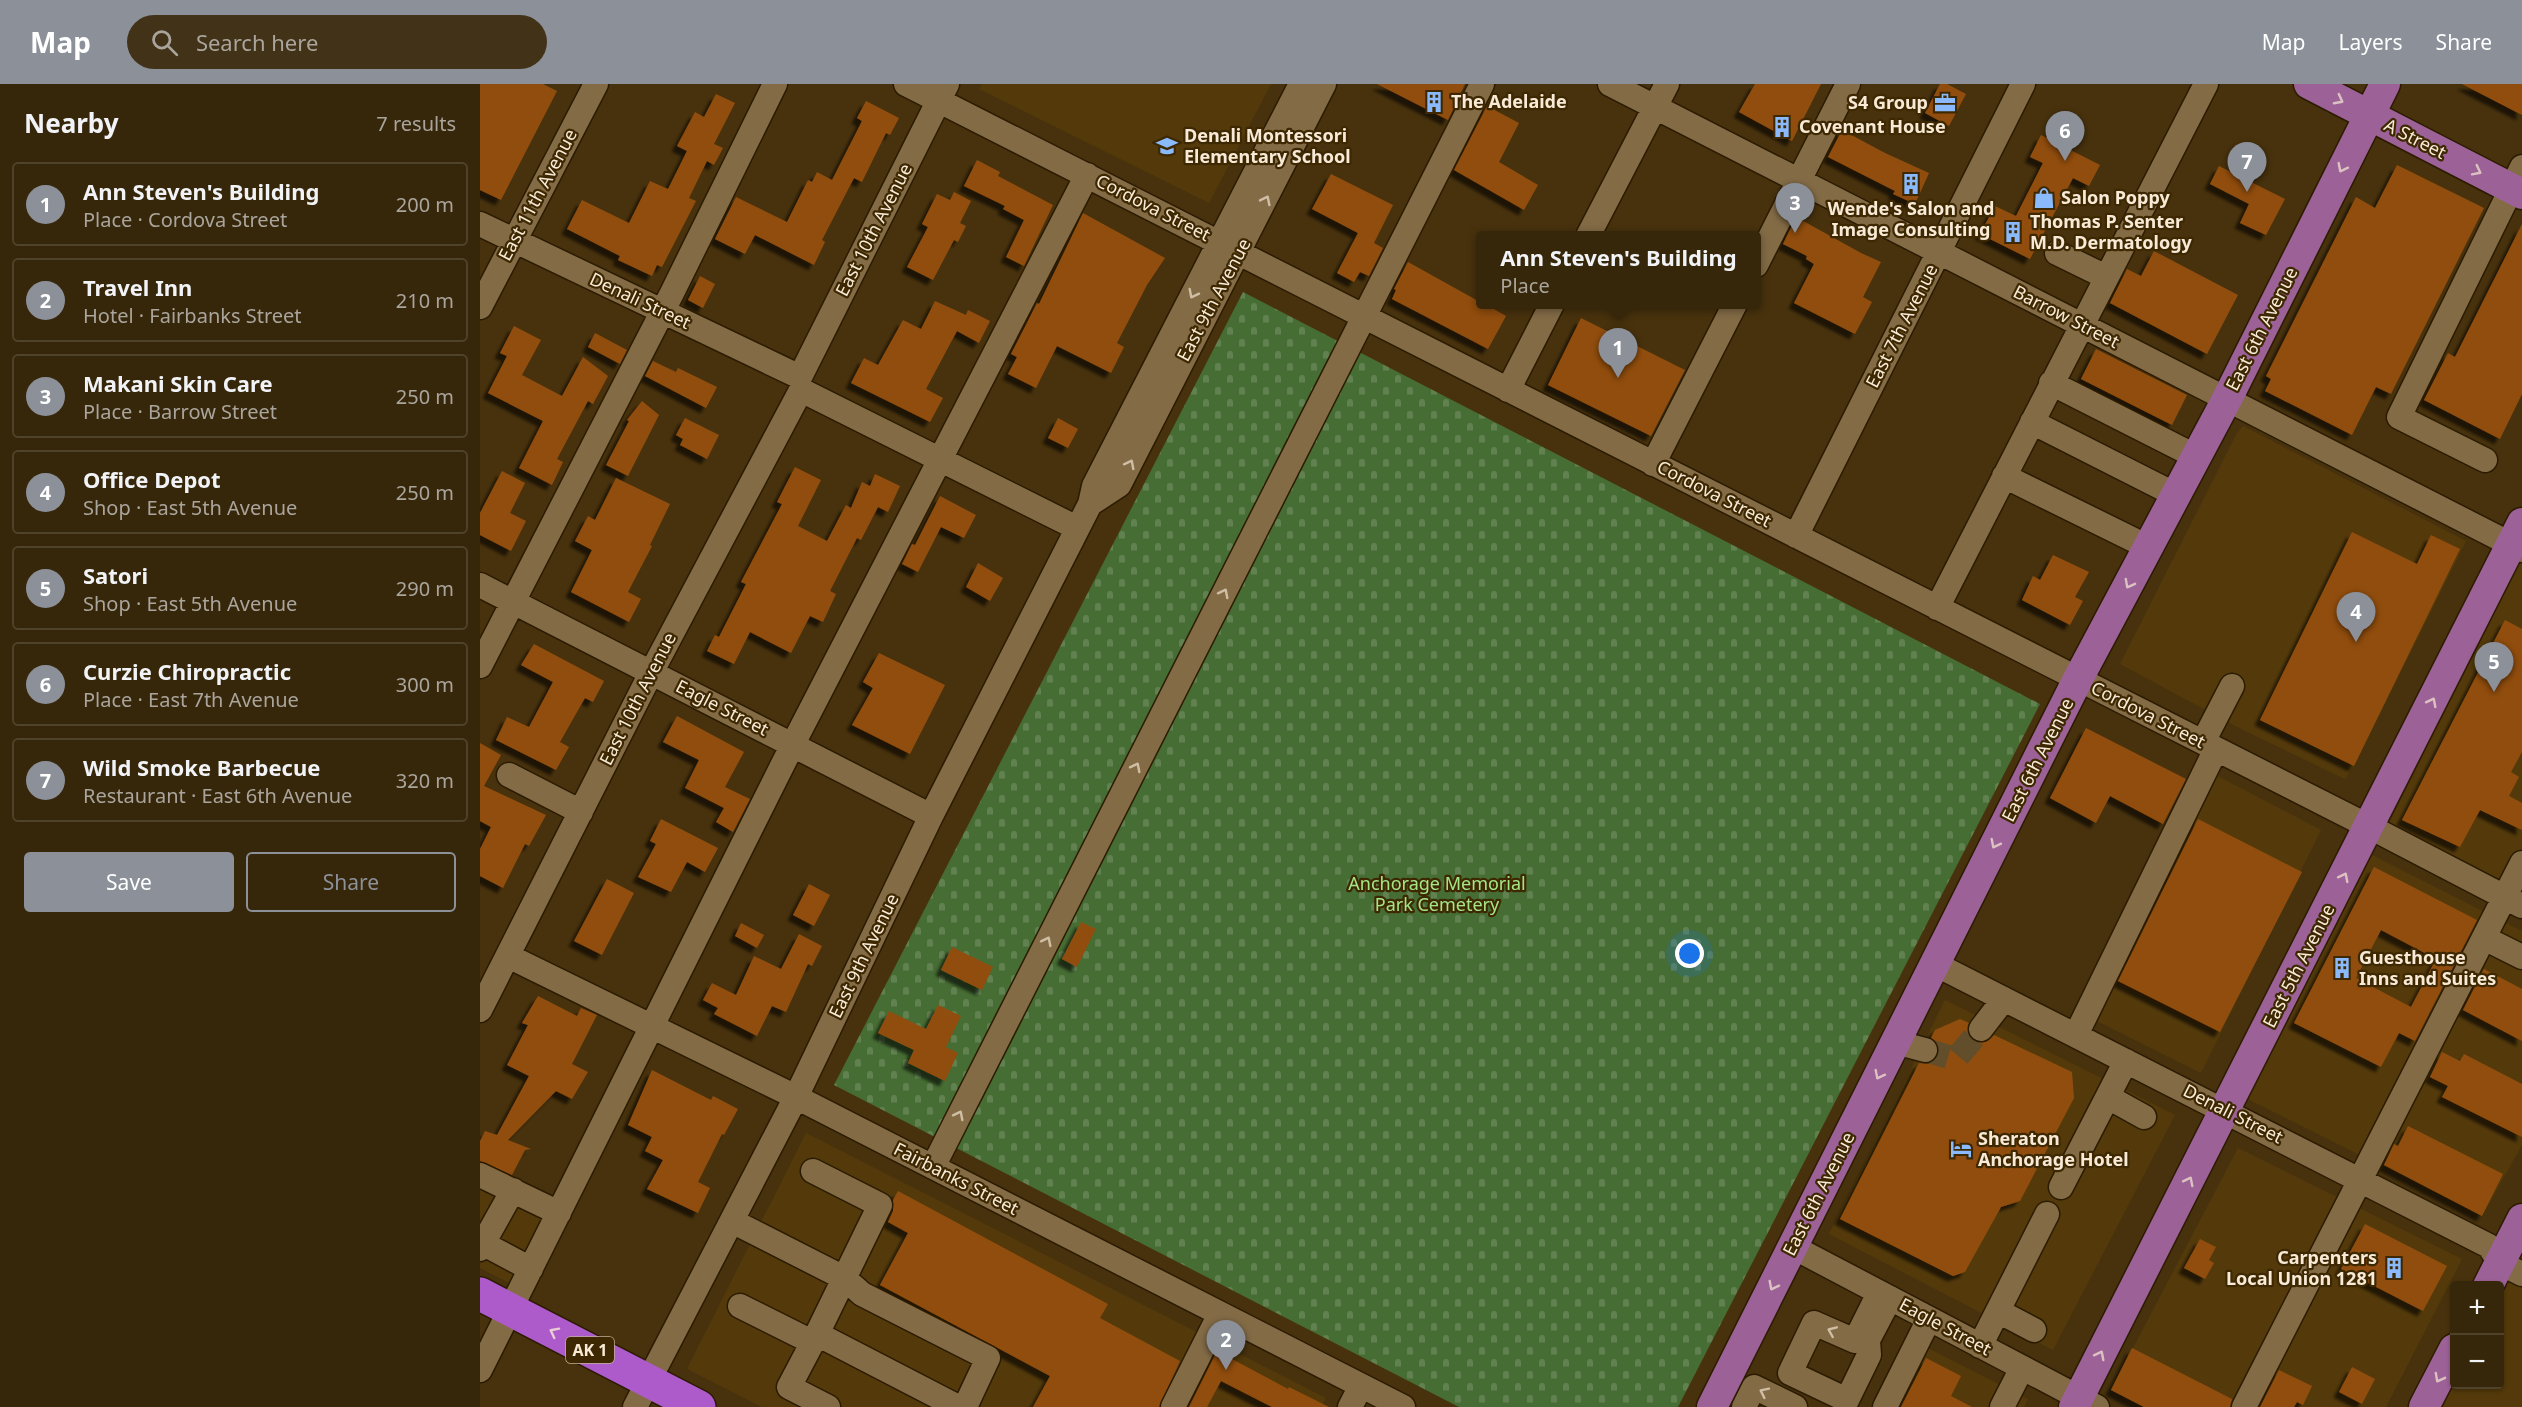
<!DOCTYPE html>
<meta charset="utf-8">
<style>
:root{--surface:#36260a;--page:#413218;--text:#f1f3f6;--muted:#aaa59c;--line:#50432b;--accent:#8c9099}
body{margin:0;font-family:"Noto Sans",sans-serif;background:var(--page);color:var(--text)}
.controls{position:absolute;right:18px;bottom:18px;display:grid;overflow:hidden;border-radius:6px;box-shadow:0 2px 4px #0004}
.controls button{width:54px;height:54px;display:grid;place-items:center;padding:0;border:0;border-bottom:2px solid var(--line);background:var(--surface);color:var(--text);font:30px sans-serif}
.you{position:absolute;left:1210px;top:870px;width:21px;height:21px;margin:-15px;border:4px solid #fff;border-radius:50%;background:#1a73e8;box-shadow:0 0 0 9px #1a73e833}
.badge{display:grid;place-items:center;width:39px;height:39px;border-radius:50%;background:var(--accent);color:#fff;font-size:20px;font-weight:700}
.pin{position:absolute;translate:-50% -50px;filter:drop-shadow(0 2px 3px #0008)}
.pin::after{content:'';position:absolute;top:32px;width:21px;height:18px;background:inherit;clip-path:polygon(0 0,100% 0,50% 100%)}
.popup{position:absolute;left:996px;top:147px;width:285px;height:78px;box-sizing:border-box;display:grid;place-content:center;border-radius:6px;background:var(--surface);filter:drop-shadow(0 2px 4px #0005);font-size:20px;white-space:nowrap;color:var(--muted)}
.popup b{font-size:22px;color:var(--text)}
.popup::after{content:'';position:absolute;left:50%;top:100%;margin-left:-12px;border:12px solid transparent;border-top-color:var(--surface)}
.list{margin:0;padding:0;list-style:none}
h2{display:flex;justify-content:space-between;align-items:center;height:78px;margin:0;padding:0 24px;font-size:26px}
h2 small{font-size:20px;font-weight:400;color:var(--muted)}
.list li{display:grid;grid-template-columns:39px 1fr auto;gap:18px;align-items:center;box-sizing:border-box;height:84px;margin:0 12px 12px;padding:0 12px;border:2px solid var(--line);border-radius:6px}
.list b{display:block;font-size:22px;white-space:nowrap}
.list p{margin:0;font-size:20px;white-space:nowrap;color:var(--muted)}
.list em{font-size:20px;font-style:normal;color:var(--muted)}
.actions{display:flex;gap:12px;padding:18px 24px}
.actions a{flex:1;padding:14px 0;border:2px solid var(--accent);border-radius:6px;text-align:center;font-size:21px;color:var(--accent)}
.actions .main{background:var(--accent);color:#fff}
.icon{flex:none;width:33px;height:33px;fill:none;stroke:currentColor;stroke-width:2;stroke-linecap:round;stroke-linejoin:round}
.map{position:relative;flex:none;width:2042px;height:1323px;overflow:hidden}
header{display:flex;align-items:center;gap:36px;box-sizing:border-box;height:84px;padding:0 30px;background:var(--accent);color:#fff}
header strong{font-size:28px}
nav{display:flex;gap:33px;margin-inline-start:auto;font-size:21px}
.search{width:420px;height:54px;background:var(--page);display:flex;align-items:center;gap:15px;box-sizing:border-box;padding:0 21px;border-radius:33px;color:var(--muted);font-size:22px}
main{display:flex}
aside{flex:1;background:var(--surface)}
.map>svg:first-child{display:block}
.built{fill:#543a0b}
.cemetery{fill:url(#cemetery-stones)}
.building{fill:#914e0e;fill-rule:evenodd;filter:url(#shadow)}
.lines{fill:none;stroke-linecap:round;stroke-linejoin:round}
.minor-tunnel{stroke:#624e2b;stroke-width:24;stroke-dasharray:24 12;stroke-linecap:butt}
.minor-casing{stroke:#2b1b01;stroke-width:27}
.major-casing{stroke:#2b1b01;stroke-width:33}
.highway-casing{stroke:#2b1b01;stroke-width:36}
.minor{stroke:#836b46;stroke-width:24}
.major{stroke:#9c6196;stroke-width:30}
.highway{stroke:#ad5bcb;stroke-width:33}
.oneway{stroke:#dcc1c3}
.oneway2{stroke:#cfbea4}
.oneway3{stroke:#e9cdd4}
.labels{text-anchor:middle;stroke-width:4.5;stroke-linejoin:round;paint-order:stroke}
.shield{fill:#3d2802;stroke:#c0b096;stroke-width:1.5}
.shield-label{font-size:16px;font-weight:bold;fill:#f8ead6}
.poi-label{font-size:18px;font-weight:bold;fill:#f8ead6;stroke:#3d2802;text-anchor:start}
.street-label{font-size:18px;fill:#f8ead6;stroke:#3d2802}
.park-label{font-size:18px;fill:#a4e686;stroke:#3d2802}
</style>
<header>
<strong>Map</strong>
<div class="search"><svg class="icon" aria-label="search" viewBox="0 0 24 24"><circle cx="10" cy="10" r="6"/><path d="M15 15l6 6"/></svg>Search here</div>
<nav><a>Map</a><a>Layers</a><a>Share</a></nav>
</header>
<main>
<aside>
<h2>Nearby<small>7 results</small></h2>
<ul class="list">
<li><span class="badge">1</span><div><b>Ann Steven's Building</b><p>Place · Cordova Street</p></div><em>200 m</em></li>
<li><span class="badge">2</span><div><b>Travel Inn</b><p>Hotel · Fairbanks Street</p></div><em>210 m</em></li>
<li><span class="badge">3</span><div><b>Makani Skin Care</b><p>Place · Barrow Street</p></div><em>250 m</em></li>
<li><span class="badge">4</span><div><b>Office Depot</b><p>Shop · East 5th Avenue</p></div><em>250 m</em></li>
<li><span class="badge">5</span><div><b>Satori</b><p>Shop · East 5th Avenue</p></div><em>290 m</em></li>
<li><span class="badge">6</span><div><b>Curzie Chiropractic</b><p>Place · East 7th Avenue</p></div><em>300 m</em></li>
<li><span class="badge">7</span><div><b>Wild Smoke Barbecue</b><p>Restaurant · East 6th Avenue</p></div><em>320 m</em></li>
</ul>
<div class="actions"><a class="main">Save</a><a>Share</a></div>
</aside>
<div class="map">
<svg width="2042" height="1323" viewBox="0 0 2042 1323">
<defs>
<pattern id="cemetery-stones" width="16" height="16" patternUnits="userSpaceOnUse" patternTransform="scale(1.5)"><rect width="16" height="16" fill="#466d33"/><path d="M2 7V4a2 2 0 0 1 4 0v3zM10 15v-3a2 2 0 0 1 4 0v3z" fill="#618250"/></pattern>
<filter id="shadow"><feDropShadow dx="-5.5" dy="5.5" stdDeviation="1.5" flood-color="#0009"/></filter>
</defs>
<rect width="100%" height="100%" fill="#48320d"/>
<path class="built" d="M502,0H791L729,119L499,5Z
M1763,342L1986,457L1874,682L1865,695L1763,646L1640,580L1757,349Z
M2040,478L2042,479V811L1907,743Z
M1726,686L1841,746L1721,989L1609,933Z
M1890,770L2042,847V1061L2002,1132L1766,1014Z
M1465,916L1695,1031L1573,1266L1349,1150Z
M326,1049L846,1314L841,1323H282L207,1285Z
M1758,1064L1982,1175L1906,1323H1664L1631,1306Z
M0,1089L68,1123L31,1200L0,1184Z
M2042,1162V1323H1961L1974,1296V1300H2020V1207Z
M1444,1262L1548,1315L1544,1323H1413Z"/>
<path class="cemetery" d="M763,208L1560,620L1198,1323H979L354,1001Z"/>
<path class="building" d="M0,0H63L77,7L21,116L0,106Z
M897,0H985L968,36Z
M1275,0H1341L1312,57L1259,28Z
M1460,0H1467L1486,10L1469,42L1445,29Z
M1982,0H2042V31Z
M236,10L255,19L234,60L243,64L234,81L227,77L209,114L216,117L182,183L177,181L172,192L138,176L140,172L87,145L102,116L149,139L170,97L188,105L207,67L197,62L215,28L224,33Z
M386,17L419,34L410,51L406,49L382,98L374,94L342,156L345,158L334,181L275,151L265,170L235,155L256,113L307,138L328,96L332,98L337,88L352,96L382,37L377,34Z
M1007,22L1039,39L1019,78L1058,101L1044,126L974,86Z
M1362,46L1405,69L1449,89L1435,120L1413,110L1415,107L1348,73Z
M1561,51L1620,81L1609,102L1593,94L1550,175L1500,150L1515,122L1536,132L1563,79L1550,73Z
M497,76L520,88L518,92L573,121L544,182L526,173L544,136L523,125L525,122L484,102Z
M1917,81L2004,124L1911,310L1896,303L1872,351L1785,307L1791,295L1786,292L1876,113L1895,124Z
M1739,82L1805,115L1786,151L1760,139L1769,120L1730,100Z
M851,90L913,121L894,159L903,164L889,192L880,188L874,198L857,189L878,149L832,125Z
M474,108L491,117L480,139L486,142L478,158L474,156L453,196L427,183L448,143L442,140L457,110L470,116Z
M603,129L685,174L667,201L637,259L644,263L631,289L577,262L556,304L528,290L537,273L531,270L557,219L559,220Z
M1316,133L1381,169L1401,178L1383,213L1392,218L1375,250L1314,219L1334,180L1326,175L1327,172L1303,160Z
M2042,140V310L2020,355L1944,316L1968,269L1975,273Z
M1674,167L1758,211L1727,270L1630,219L1647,185L1661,192Z
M928,178L1000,218V220H1005L1026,232L1008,265L912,215L916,206L914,205Z
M220,192L235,200L223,224L208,216Z
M455,217L486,231L488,226L510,237L499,259L477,247L446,305L463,314L450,338L371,299L384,274L398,281L423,236L441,245Z
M1101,234L1205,286L1171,352L1068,301Z
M34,242L61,256L42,291L82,312L103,273L128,292L113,320L108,317L77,375L83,378L72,401L39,384L63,337L8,309L27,272L20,269Z
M115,249L147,266L140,280L108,263Z
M1616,265L1707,311L1692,341L1601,295Z
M173,277L196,288L198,284L237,303L226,324L165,292Z
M162,317L179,331L148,392L126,381L149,337L147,336Z
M205,334L239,351L227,375L200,361L203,355L196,351Z
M578,334L598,345L588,364L568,354Z
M315,383L341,396L318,442L347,457L366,421L371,424L382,398L390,402L395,390L420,402L408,428L398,423L381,456L377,454L350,507L356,510L343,538L330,532L311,569L270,548L254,580L227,567L235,551L239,553L266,500L261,498L302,420L297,418Z
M22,387L45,399L30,429L46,437L31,467L0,451V429Z
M136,394L190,420L170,461L172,462L148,508L161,515L149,538L91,508L112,466L95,457L108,432L115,436Z
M460,412L496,431L484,454L461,443L438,488L422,480L432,460L435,461Z
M1872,448L1937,480L1951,451L1980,465L1874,682L1780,636Z
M1573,471L1609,488L1595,513L1603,517L1590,541L1542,516L1553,492L1560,496Z
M498,479L523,494L510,517L486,503Z
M2025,536L2042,545V668L2031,688L2039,693L2029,712L2042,719V746L2000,726L1980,763L1922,736Z
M54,560L124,597L113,618L105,614L80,658L89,663L76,686L16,656L27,633L49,643L73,598L41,581Z
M399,569L465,601L430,670L372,641L393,604L383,598Z
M197,632L264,668L245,703L270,715L253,748L236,738L244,724L205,704L219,676L183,658Z
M1606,644L1706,695L1683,740L1630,712L1616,739L1570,714Z
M0,659L21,671L4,702L66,731L49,762L45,760L23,804L0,792V765L11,743L0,737Z
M181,735L238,764L225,788L207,778L191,808L158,793L176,760L170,757Z
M1718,735L1822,788L1740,948L1638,897Z
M1894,783L1997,836L1935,957L1919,949L1901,983L1814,939ZM1901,846L1956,875L1931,923L1876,894Z
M127,795L154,809L122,871L94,857Z
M329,800L350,811L334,842L313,831Z
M601,838L616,845L597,883L582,875Z
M261,839L284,851L277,864L255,852Z
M319,850L342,862L332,882L328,880L306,928L292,922L277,952L234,930L238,924L223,916L232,899L256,911L274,872L301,885Z
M472,863L513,883L502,906L461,886Z
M2004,885L2042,905V957L1983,926Z
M58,912L97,932L101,924L117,931L92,980L108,988L92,1015L76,1007L28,1056L51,1065L45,1066L32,1091L0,1077V1057L5,1047L17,1051L49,992L27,981L48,941L42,939Z
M458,921L481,932L466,963L478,969L465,997L428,979L434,966L398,949L409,927L446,945Z
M1480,935L1489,939L1488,950L1493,957L1506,958L1514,951L1592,988L1594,1014L1540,1117L1521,1123L1485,1188L1473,1192L1360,1135L1439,979L1449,980L1459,970V962L1451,954L1455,946Z
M1962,968L1980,977L1984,970L2042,1000V1053L1962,1013L1968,1002L1950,993Z
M172,986L231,1016L233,1012L258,1025L244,1051L242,1050L218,1098L230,1104L218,1129L167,1105L183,1076L165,1067L172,1053L148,1041Z
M1928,1042L2023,1090L2002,1132L1904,1081L1914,1060L1918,1062Z
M418,1107L628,1220L620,1234L700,1277L679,1323H553L570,1292L400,1201L428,1149L408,1138L413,1127V1116Z
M1885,1140L1967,1182L1943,1227L1861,1185Z
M1720,1155L1736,1163L1729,1176L1734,1179L1725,1195L1704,1184Z
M1652,1264L1752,1315L1750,1323H1664L1631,1306Z
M737,1267L808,1305L809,1303L849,1323H792L741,1297L727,1323H709Z
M1446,1274L1481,1292L1471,1312L1492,1323H1421Z
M1872,1283L1895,1295L1882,1320L1859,1308Z
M1799,1286L1832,1302L1823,1321L1817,1318L1814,1323H1780Z"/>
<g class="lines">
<path class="minor-tunnel" d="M1445,966L1476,975L1501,945"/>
<defs>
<path id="minor" d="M426,0L1890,743L2042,822
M1130,0L2042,466
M0,140L320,293L467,0
M1108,152L1187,0
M1577,169L1626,193
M1276,181L1368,0
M0,223L116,0
M1571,299L1717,373
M1028,306L1072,220
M1552,338L1696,411
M2005,376L1919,333L2042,83
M1173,380L1255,220
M1524,392L1668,463
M610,420L639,401L844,0
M1316,452L1543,0
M0,501L451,732
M1457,524L1726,0
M0,582L192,209L295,0
M1723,658L1752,602
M29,691L101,728
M2004,854L2042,873
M28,872L316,1013L923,1323
M1455,880L2009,1162L2020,1179L2042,1190
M0,926L172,587L321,306L597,444
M1501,945L1524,915
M1596,951L1736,665
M1415,958L1445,966
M1628,1013L1664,1033
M453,1083L1002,0
M333,1087L400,1121L337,1250L478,1323
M0,1091L79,1129
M1581,1103L1646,977
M252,1137L364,1194L382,1210L508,1274L485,1323
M0,1158L51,1185
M1313,1163L1617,1323
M0,1165L33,1106
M1399,1209L1375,1257L1334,1239L1310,1289L1367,1316L1389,1271L1388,1256L1410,1214
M260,1222L332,1258
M1518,1227L1554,1246
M337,1250L309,1303L348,1323
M1500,1262L1567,1130
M0,1286L313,660L607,91
M155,1323L316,1013L451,732L610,420L614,402L821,0
M693,1323L740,1230
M870,1323L881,1302
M1264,1323L1274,1303L1315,1323
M1405,1323L1449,1235
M1522,1323L1542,1284
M1764,1323L2042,779"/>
<path id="major" d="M1829,0L2042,110
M2008,1202L2042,1135
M1232,1323L1598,595L1747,315L1905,0
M1594,1323L2042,439
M1944,1323L1974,1265"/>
<path id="highway" d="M0,1210L219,1323"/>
</defs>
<use href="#minor" class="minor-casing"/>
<use href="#major" class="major-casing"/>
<use href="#highway" class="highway-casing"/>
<use href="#minor" class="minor"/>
<use href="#major" class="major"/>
<use href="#highway" class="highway"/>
</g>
<defs><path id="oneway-chevron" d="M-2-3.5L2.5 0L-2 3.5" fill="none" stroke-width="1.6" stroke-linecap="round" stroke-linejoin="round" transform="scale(1.5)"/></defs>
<g class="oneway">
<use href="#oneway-chevron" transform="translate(1859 16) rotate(28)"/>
<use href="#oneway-chevron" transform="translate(1862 84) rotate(117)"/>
<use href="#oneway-chevron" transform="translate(1997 87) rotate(27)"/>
<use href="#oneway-chevron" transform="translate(1649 500) rotate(118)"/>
<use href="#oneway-chevron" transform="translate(1952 618) rotate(-63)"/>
<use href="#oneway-chevron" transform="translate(1515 760) rotate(117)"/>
<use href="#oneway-chevron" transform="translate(1864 793) rotate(-63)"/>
<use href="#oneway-chevron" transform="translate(1399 991) rotate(117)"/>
<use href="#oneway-chevron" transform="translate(1709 1097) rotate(-63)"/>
<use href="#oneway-chevron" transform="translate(1293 1202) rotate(117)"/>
<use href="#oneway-chevron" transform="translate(1620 1271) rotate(-63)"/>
<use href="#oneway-chevron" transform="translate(1959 1294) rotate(118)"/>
</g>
<g class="oneway2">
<use href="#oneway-chevron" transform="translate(786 116) rotate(-64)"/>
<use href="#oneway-chevron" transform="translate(713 210) rotate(117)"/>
<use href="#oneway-chevron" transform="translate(650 380) rotate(-63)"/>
<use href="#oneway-chevron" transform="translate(744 509) rotate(-63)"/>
<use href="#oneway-chevron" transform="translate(656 683) rotate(-63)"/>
<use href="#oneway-chevron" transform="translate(567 857) rotate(-63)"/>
<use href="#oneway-chevron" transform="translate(479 1031) rotate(-63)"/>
<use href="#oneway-chevron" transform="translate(1352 1247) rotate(-157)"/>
<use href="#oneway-chevron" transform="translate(1284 1308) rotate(-154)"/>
</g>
<use class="oneway3" href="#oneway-chevron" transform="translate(74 1248) rotate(-153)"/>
<defs>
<symbol id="building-bare" viewBox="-9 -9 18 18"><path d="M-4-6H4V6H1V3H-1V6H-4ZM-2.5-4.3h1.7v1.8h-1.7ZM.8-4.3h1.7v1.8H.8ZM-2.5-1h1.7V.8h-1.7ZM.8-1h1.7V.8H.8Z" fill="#8abafc" stroke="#3d2802" stroke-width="2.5" paint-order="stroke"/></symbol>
<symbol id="office-bare" viewBox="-9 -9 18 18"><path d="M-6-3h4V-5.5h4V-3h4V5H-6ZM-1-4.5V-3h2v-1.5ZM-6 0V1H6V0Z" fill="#8abafc" stroke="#3d2802" stroke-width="2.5" paint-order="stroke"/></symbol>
<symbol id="school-bare" viewBox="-9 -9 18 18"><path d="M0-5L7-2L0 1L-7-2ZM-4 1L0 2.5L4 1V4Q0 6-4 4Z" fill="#8abafc" stroke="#3d2802" stroke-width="2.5" paint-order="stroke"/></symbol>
<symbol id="shop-bare" viewBox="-9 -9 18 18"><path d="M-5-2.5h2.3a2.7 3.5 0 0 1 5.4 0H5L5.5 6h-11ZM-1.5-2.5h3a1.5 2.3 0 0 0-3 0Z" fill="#8abafc" stroke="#3d2802" stroke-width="2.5" paint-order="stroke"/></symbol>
<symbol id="hotel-bare" viewBox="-9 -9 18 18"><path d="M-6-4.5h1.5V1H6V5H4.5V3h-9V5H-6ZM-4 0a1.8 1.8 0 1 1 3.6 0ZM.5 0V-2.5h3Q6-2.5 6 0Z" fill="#8abafc" stroke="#3d2802" stroke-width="2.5" paint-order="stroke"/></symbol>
</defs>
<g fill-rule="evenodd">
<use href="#building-bare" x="939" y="3" width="30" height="30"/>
<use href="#office-bare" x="1450" y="4" width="30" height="30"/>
<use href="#building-bare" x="1287" y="28" width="30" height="30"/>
<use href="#school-bare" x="672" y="47" width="30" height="30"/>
<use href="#building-bare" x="1416" y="85" width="30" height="30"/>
<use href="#shop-bare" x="1549" y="99" width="30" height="30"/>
<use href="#building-bare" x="1518" y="133" width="30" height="30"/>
<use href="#building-bare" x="1847" y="869" width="30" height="30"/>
<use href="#hotel-bare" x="1466" y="1050" width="30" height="30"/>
<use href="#building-bare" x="1899" y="1169" width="30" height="30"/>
</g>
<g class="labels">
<rect class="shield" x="86" y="1253" width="48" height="26" rx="4.5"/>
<g class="shield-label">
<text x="110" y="1272">AK 1</text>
</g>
<g class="poi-label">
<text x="971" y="24">The Adelaide</text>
<text x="1448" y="25" text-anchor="end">S4 Group</text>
<text x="1319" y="49">Covenant House</text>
<text x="704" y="58">Denali Montessori<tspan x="704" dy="21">Elementary School</tspan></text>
<text x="1581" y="120">Salon Poppy</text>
<text x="1431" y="131" text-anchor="middle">Wende's Salon and<tspan x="1431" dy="21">Image Consulting</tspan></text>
<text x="1550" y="144">Thomas P. Senter<tspan x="1550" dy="21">M.D. Dermatology</tspan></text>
<text x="1879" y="880">Guesthouse<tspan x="1879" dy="21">Inns and Suites</tspan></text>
<text x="1498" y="1061">Sheraton<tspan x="1498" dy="21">Anchorage Hotel</tspan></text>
<text x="1897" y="1180" text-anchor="end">Carpenters<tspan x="1897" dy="21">Local Union 1281</tspan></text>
</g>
<g class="street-label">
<text transform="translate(1935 55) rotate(27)" y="6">A Street</text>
<text transform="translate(58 111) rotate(-62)" y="6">East 11th Avenue</text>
<text transform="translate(673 124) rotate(27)" y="6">Cordova Street</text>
<text transform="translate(394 146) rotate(-63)" y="6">East 10th Avenue</text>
<text transform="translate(734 216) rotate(-62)" y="6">East 9th Avenue</text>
<text transform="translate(160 217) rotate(25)" y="6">Denali Street</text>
<text transform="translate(1586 233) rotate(27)" y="6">Barrow Street</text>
<text transform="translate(1422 242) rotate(-63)" y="6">East 7th Avenue</text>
<text transform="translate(1782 245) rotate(-63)" y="6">East 6th Avenue</text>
<text transform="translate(1234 410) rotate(27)" y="6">Cordova Street</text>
<text transform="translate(158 615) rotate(-63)" y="6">East 10th Avenue</text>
<text transform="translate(242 624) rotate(27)" y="6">Eagle Street</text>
<text transform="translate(1668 631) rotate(27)" y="6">Cordova Street</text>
<text transform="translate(1558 676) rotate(-63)" y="6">East 6th Avenue</text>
<text transform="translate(384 872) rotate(-64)" y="6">East 9th Avenue</text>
<text transform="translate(1819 882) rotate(-63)" y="6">East 5th Avenue</text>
<text transform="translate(1753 1030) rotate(27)" y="6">Denali Street</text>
<text transform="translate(476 1095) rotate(27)" y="6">Fairbanks Street</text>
<text transform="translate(1339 1110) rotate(-63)" y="6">East 6th Avenue</text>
<text transform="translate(1465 1243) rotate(28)" y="6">Eagle Street</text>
</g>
<g class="park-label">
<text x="957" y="806">Anchorage Memorial<tspan x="957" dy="21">Park Cemetery</tspan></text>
</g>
</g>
</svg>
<div class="controls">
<button>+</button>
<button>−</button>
</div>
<div class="you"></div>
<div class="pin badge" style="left:1138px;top:294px">1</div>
<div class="popup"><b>Ann Steven's Building</b>Place</div>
<div class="pin badge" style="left:746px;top:1286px">2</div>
<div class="pin badge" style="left:1315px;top:149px">3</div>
<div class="pin badge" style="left:1876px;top:558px">4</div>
<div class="pin badge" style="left:2014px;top:608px">5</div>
<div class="pin badge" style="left:1585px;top:77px">6</div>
<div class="pin badge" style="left:1767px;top:108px">7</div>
</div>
</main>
